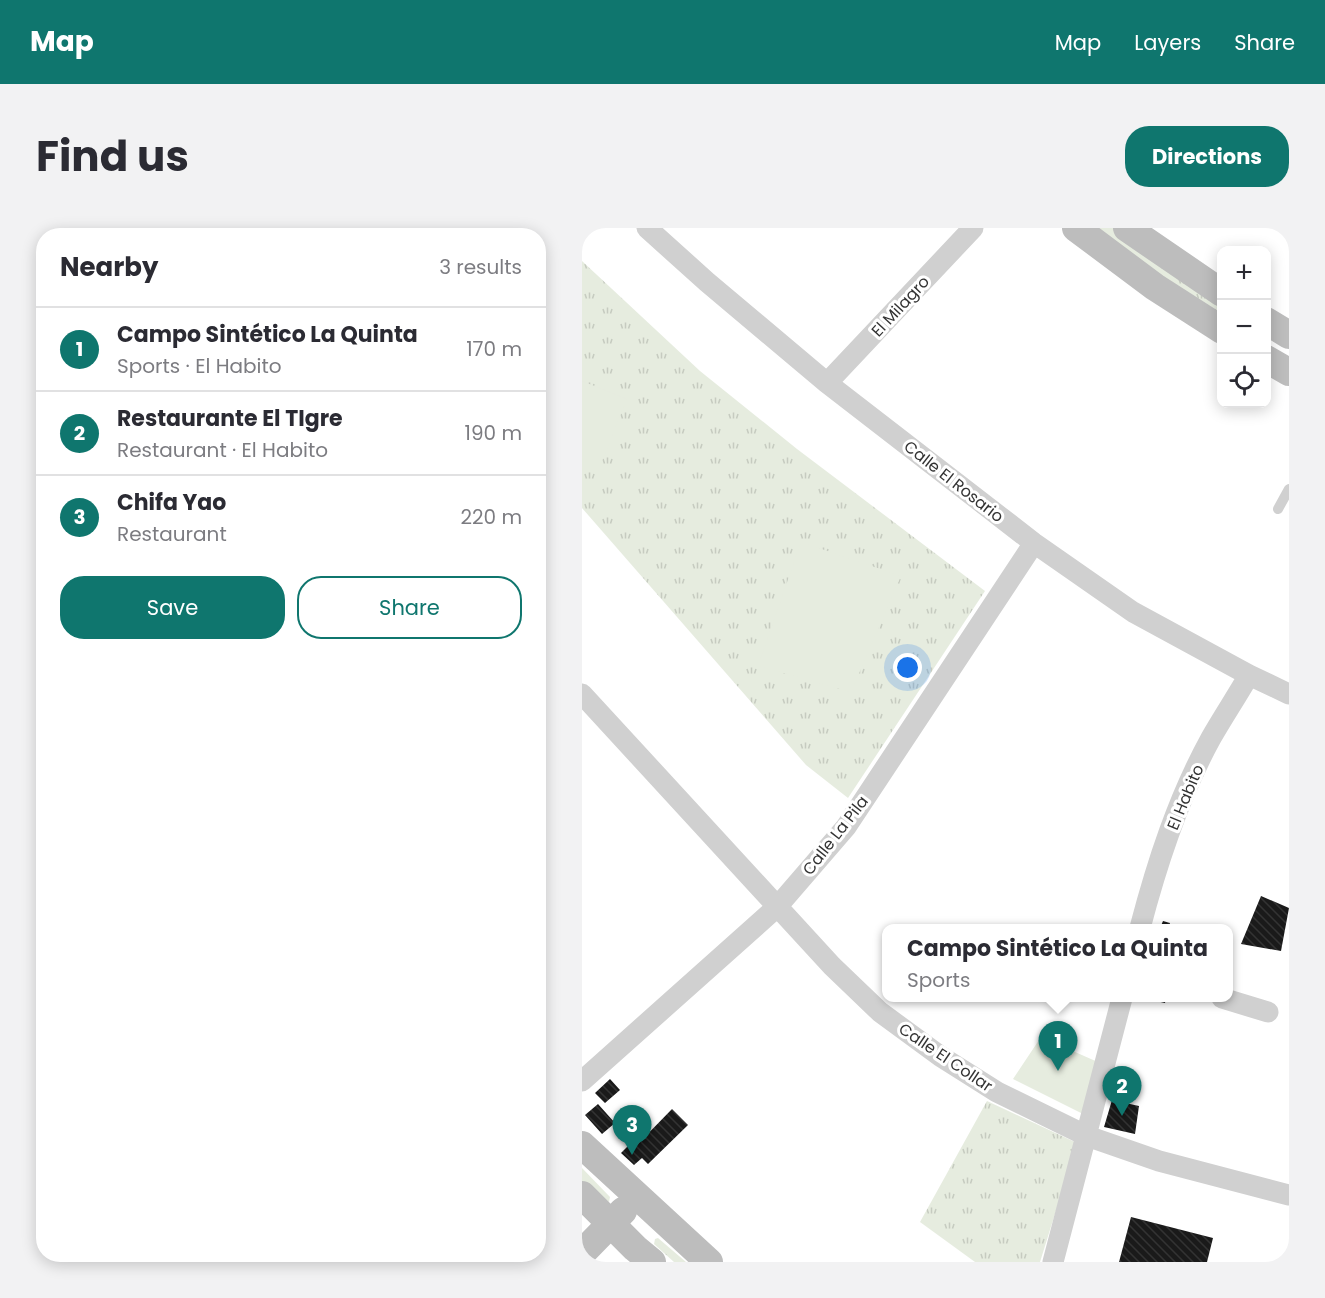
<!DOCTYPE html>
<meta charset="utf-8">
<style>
:root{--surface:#fff;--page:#f2f2f3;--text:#2b2b33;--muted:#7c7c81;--line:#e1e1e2;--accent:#0f766e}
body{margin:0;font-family:Poppins,sans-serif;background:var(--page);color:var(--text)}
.controls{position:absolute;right:18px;top:18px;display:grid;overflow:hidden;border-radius:12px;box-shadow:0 3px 15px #0003}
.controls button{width:54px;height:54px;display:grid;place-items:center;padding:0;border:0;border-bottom:2px solid var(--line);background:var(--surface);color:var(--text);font:30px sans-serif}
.you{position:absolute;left:326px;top:440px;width:21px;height:21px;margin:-15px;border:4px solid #fff;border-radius:50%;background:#1a73e8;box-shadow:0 0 0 9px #1a73e833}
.badge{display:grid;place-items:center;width:39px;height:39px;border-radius:50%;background:var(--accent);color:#fff;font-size:20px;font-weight:700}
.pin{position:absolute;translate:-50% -50px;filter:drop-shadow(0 2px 3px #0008)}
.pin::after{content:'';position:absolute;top:32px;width:21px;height:18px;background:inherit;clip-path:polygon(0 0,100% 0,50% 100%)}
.popup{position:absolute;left:300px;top:696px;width:351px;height:78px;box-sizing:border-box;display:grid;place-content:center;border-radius:12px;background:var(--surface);filter:drop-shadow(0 2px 4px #0005);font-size:20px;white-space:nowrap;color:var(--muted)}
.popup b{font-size:22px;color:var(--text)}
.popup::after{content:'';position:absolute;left:50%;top:100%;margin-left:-12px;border:12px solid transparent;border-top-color:var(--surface)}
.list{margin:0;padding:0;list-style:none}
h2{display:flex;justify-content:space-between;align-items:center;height:78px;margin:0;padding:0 24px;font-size:26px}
h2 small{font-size:20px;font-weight:400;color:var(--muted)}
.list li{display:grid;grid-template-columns:39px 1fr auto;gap:18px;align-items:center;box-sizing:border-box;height:84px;padding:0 24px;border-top:2px solid var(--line)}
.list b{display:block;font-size:22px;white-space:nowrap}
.list p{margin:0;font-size:20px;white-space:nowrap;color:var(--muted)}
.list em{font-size:20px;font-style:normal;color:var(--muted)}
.actions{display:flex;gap:12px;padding:18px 24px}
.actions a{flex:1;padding:14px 0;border:2px solid var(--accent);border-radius:24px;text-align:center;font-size:21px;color:var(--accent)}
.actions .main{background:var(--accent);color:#fff}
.icon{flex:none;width:33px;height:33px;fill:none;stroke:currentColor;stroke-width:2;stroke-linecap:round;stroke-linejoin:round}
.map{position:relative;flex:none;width:707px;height:1034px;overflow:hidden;border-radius:24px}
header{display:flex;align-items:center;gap:36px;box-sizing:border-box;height:84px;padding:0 30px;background:var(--accent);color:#fff}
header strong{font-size:28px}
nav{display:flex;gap:33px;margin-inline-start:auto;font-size:21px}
.intro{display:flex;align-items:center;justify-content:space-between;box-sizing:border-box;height:144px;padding:0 36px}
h1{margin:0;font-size:42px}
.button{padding:15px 27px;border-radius:24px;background:var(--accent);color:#fff;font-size:21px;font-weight:700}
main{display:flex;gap:36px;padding:0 36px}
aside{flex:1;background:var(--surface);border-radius:24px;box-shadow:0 3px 15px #0003}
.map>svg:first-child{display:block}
.grass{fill:url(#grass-tufts)}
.pitch{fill:#e6ecdf}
.building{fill:url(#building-back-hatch)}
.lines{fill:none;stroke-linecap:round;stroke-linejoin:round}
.lane{stroke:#d0d0d0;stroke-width:10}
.street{stroke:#d0d0d0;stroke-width:21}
.secondary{stroke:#bdbdbd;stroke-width:28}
.labels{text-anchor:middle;stroke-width:6;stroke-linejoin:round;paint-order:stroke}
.street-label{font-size:16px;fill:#333;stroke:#fff}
</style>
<header>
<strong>Map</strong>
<nav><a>Map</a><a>Layers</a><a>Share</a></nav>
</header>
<div class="intro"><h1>Find us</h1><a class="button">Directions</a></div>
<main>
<aside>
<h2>Nearby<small>3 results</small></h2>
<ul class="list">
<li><span class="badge">1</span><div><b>Campo Sintético La Quinta</b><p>Sports · El Habito</p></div><em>170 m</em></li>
<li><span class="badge">2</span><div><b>Restaurante El TIgre</b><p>Restaurant · El Habito</p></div><em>190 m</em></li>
<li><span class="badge">3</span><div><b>Chifa Yao</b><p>Restaurant</p></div><em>220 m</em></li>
</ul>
<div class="actions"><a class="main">Save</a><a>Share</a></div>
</aside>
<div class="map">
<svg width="707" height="1034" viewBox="0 0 707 1034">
<defs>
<pattern id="grass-tufts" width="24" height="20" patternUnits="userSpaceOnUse" patternTransform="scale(1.5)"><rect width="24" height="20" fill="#e6ecdf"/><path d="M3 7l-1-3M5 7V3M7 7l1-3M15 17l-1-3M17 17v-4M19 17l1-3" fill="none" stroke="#c6cbc0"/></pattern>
<pattern id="building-back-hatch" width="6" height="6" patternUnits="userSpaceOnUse" patternTransform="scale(1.5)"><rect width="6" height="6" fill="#1a1a1a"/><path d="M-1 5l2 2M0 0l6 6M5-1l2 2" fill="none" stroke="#333"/></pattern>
</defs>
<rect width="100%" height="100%" fill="#fff"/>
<path class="grass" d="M506,0H536L639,72V94Z
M0,33L118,143L215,221L403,363L266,570L224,537L0,280Z
M405,873L495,915L458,1034H393L338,994Z
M0,940L28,969L27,974L0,956Z
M76,1010L104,1034H92L72,1016L73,1011Z"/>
<path class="pitch" d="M0,153L45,171L16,243L0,237Z
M219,314L319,348L269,464L176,438Z
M459,809L518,835L503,887L431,851Z"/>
<path class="building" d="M679,668L707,680L699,723L659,716Z
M581,693L588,695L587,700H578Z
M561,770H584L583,775Z
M28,851L38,862L23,875L13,865Z
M530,872L557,878L553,906L522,899Z
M16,876L33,895L20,906L3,887Z
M90,881L106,897L66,936L60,930L52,937L39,925L47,917L51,921Z
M549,989L631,1010L625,1034H537Z"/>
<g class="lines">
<path class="lane" d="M696,281L707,261"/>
<path class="street" d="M65,0L125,54L245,155L452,315L551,384L667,447L707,466
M245,155L391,0
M0,466L250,738L298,784L358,828L415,864L505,908L577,933L707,967
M558,700C575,635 596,570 629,510C641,489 655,468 667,447
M640,770L686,784
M0,853L195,679L264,599L452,315
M471,1034L540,770"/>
<path class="secondary" d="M494,0L573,59L640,102
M545,0L640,65
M684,93L707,107
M684,131L707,144
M0,917L127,1034
M0,967L53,1020L70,1034
M0,1025L41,983"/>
</g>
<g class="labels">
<g class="street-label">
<text transform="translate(318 78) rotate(-47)" y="6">El Milagro</text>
<text transform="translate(372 253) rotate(38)" y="6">Calle El Rosario</text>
<text transform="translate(603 569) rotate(-67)" y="6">El Habito</text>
<text transform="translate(253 607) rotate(-52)" y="6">Calle La Pila</text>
<text transform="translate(364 829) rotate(34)" y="6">Calle El Collar</text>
</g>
</g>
</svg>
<div class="controls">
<button>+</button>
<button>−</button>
<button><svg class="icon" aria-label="locate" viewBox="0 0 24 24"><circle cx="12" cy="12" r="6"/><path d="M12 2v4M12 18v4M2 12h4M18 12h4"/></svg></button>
</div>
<div class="you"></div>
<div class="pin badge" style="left:476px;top:843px">1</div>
<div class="popup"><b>Campo Sintético La Quinta</b>Sports</div>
<div class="pin badge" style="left:540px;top:888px">2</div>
<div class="pin badge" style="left:50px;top:927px">3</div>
</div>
</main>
